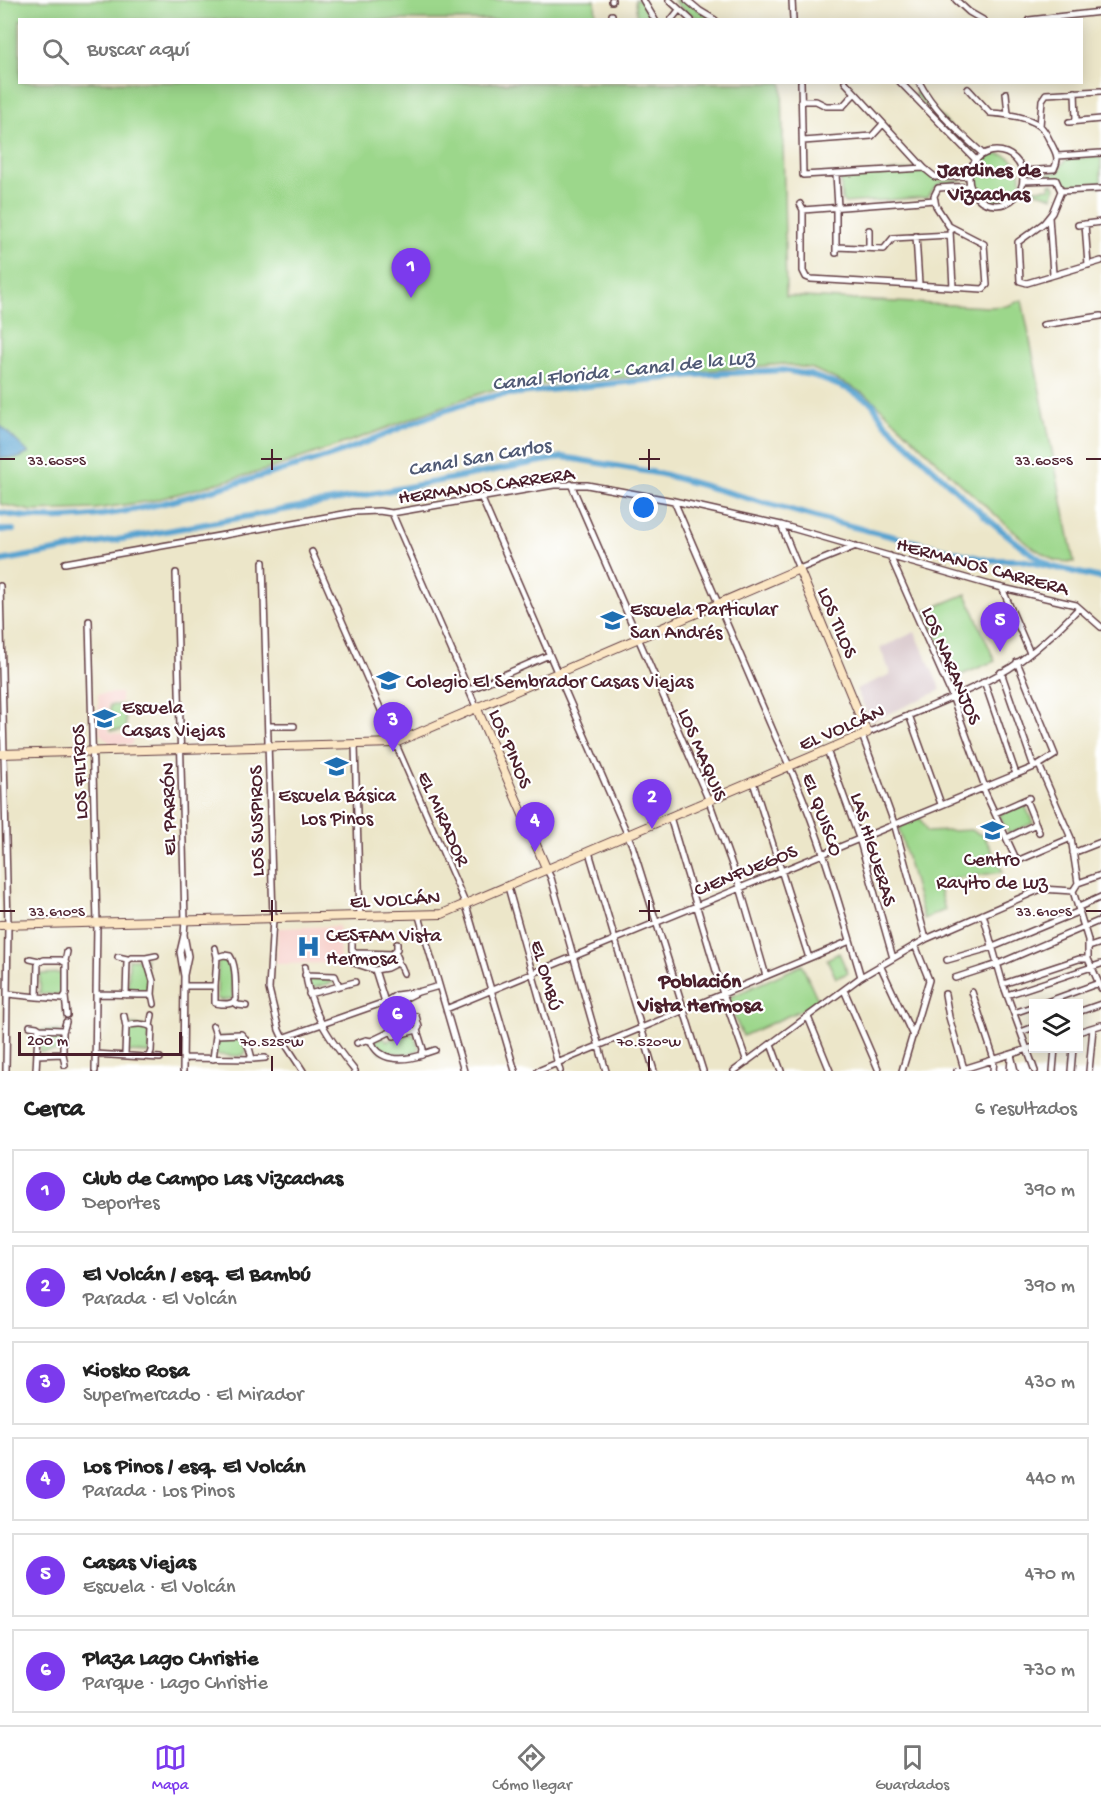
<!DOCTYPE html>
<html lang="es">
<meta charset="utf-8">
<style>
:root{--surface:#fff;--page:#f2f2f2;--text:#222;--muted:#767676;--line:#e0e0e0;--accent:#7c3aed}
body{margin:0;font-family:"Gochi Hand",sans-serif;background:var(--page);color:var(--text)}
.controls{position:absolute;right:18px;bottom:18px;display:grid;overflow:hidden;border-radius:0px;box-shadow:0 3px 15px #0003}
.controls button{width:54px;height:54px;display:grid;place-items:center;padding:0;border:0;border-bottom:2px solid var(--line);background:var(--surface);color:var(--text);font:30px sans-serif}
.scale{position:absolute;left:18px;bottom:15px;width:164px;box-sizing:border-box;padding-left:6px;border:3px solid #4a1f2b;border-top:0;font-size:16px;line-height:21px;white-space:nowrap;color:#4a1f2b;-webkit-text-stroke:4px #fff;paint-order:stroke}
.you{position:absolute;left:644px;top:508px;width:21px;height:21px;margin:-15px;border:4px solid #fff;border-radius:50%;background:#1a73e8;box-shadow:0 0 0 9px #1a73e833}
.badge{display:grid;place-items:center;width:39px;height:39px;border-radius:50%;background:var(--accent);color:#fff;font-size:20px;font-weight:700}
.pin{position:absolute;translate:-50% -50px;filter:drop-shadow(0 2px 3px #0008)}
.pin::after{content:'';position:absolute;top:32px;width:21px;height:18px;background:inherit;clip-path:polygon(0 0,100% 0,50% 100%)}
.list{margin:0;padding:0;list-style:none}
h2{display:flex;justify-content:space-between;align-items:center;height:78px;margin:0;padding:0 24px;font-size:26px}
h2 small{font-size:20px;font-weight:400;color:var(--muted)}
.list li{display:grid;grid-template-columns:39px 1fr auto;gap:18px;align-items:center;box-sizing:border-box;height:84px;margin:0 12px 12px;padding:0 12px;border:2px solid var(--line);border-radius:0px}
.list b{display:block;font-size:22px;white-space:nowrap}
.list p{margin:0;font-size:20px;white-space:nowrap;color:var(--muted)}
.list em{font-size:20px;font-style:normal;color:var(--muted)}
.icon{flex:none;width:33px;height:33px;fill:none;stroke:currentColor;stroke-width:2;stroke-linecap:round;stroke-linejoin:round}
.map{position:relative;flex:none;width:1101px;height:1071px;overflow:hidden}
.search{position:absolute;background:var(--surface);box-shadow:0 3px 15px #0003;left:18px;right:18px;top:18px;height:66px;display:flex;align-items:center;gap:15px;box-sizing:border-box;padding:0 21px;border-radius:0px;color:var(--muted);font-size:22px}
.sheet{height:654px;background:var(--surface)}
nav{display:flex;justify-content:space-around;align-items:center;box-sizing:border-box;height:84px;border-top:2px solid var(--line);background:var(--surface);font-size:16px;color:var(--muted)}
nav a{display:grid;justify-items:center;gap:3px}
nav .on{color:var(--accent)}
.map>svg:first-child{display:block}
.built{fill:#f7d0cb}
.industrial{fill:#d2bec2}
.green{fill:#9cd78b;stroke:#737b5b;stroke-width:1.5}
.water{fill:#57a3d0;stroke:#50617e;stroke-width:1.5}
.lines{fill:none;stroke-linecap:round;stroke-linejoin:round}
.canal{stroke:#57a3d0;stroke-width:6}
.street-casing{stroke:#623d43;stroke-width:8}
.secondary-casing{stroke:#623d43;stroke-width:10}
.street{stroke:#fff;stroke-width:5}
.secondary{stroke:#fbe6c4;stroke-width:8}
.ticks{fill:none;stroke:#4a1f2b;stroke-width:2}
.labels{text-anchor:middle;stroke-width:4.5;stroke-linejoin:round;paint-order:stroke}
.street-label{font-size:20px;fill:#4a1f2b;stroke:#fff}
.poi-label{font-size:20px;fill:#4a1f2b;stroke:#fff;text-anchor:start}
.neighbourhood-label{font-size:21px;font-weight:bold;fill:#4a1f2b;stroke:#fff}
.water-label{font-size:21px;font-style:italic;fill:#505a75;stroke:#fff}
.ticks-label{font-size:15px;text-anchor:middle;fill:#4a1f2b;stroke:#fff;stroke-width:4.5;stroke-linejoin:round;paint-order:stroke}
</style>
<div class="map">
<svg width="1101" height="1071" viewBox="0 0 1101 1071">
<rect width="100%" height="100%" fill="#fff"/>
<filter id="ink" filterUnits="userSpaceOnUse"><feTurbulence type="fractalNoise" baseFrequency=".0167" numOctaves="2"/><feDisplacementMap in="SourceGraphic" scale="12" xChannelSelector="R" yChannelSelector="G"/><feConvolveMatrix kernelMatrix="1 2 1 2 8 2 1 2 1" color-interpolation-filters="sRGB"/></filter>
<filter id="wash" filterUnits="userSpaceOnUse"><feTurbulence type="fractalNoise" baseFrequency=".008" numOctaves="4" result="noise"/><feDisplacementMap in="SourceGraphic" scale="24" xChannelSelector="R" yChannelSelector="G"/><feGaussianBlur stdDeviation="1.35" result="paint"/><feColorMatrix in="noise" values="0 0 0 0 0 0 0 0 0 0 0 0 0 0 0 0 0 1.4 0 .05"/><feComposite in="paint" operator="in"/></filter>
<g filter="url(#wash)">
<rect width="100%" height="100%" fill="#ece6c9"/>
<path class="built" d="M121,693V702L108,704L109,732L133,736L132,745L110,743L99,733L98,694Z
M339,926L340,963L276,964L278,928Z"/>
<path class="industrial" d="M915,632L941,690L871,722L856,689L891,674L880,648Z"/>
<path class="green" d="M0,0H595L596,20H20V82L782,83L786,296L988,307L1007,306L1022,300L1074,562L1055,561L1029,545L952,476L871,398L850,386L813,369L783,364L498,388L460,400L368,435L266,470L151,501L95,509L32,511L0,504Z
M635,0H640L653,19H637Z
M674,0H685L712,19C695,19 684,13 674,0Z
M919,91L929,104L978,155L975,156L914,94Z
M973 178a24 24 0 1 1 48 0a24 24 0 1 1-48 0Z
M1101,156V186L1069,188L1064,186L1057,177H1029L1058,171L1066,159Z
M923,169L938,180H964C944,188 941,175 928,197L845,203L842,200L840,179L844,175Z
M1050,184H1053L1055,187L1053,197L1034,191V189L1050,188Z
M966,594L995,661L954,678L925,611Z
M110,705H125L126,730H111Z
M1024,803L1033,823L1009,834L999,815Z
M920,818L927,832L971,830L984,836L1003,872L937,881L945,910L924,919L899,829L901,826Z
M839,953L848,973L836,978L827,959Z
M387,954L391,955L393,962L377,965L355,959V957Z
M220,958L229,959L230,964L233,996L232,999L220,1000L217,998L218,960Z
M129,959H146C144,971 150,982 150,994H128Z
M802,965L819,1002L743,1036L726,999Z
M63,973V995L40,994V974Z
M307,977L333,978L335,982L309,989Z
M128,1025L149,1026L150,1053L127,1052Z
M43,1030L60,1031L62,1051L40,1052L41,1032Z
M410,1034L414,1035L419,1048L417,1051C400,1058 397,1050 381,1053L373,1041L383,1037L387,1041Z
M240,1036L246,1050L245,1054L240,1056L216,1055L218,1037Z"/>
<path class="water" d="M0,425L29,453L19,458H0Z"/>
<g class="lines">
<path class="canal" d="M0,513C79,529 161,505 237,483C272,473 307,464 341,452C394,432 444,406 500,395L695,375L782,370L811,375L848,389L872,403L885,423C938,472 990,528 1052,567
M0,530H13
M0,561L371,494L563,457L662,474L830,521L987,560H1021L1101,578"/>
</g>
</g>
<g filter="url(#ink)">
<g class="lines">
<defs>
<path id="street" d="M612,0V1
M643,0L655,20
M669,0L691,20
M687,0L700,11L715,20
M792,0L793,20
M956,0L969,12L983,20
M612,15V20
M671,20L679,10
M1029,20L1101,12
M801,82L803,175L924,168
M845,82L924,168L935,177L969,176
M900,82L976,160
M919,82C934,111 960,133 983,154
M968,89L990,113C1006,114 1027,116 1040,126C1046,131 1049,140 1053,147C1057,155 1059,160 1054,169L1023,171
M1075,92L1076,120
M1006,93L1008,114
M801,101H816L826,106H843L855,93
M1069,122L1101,119
M1040,126L1042,100L1046,94L1101,91
M803,141L872,136L883,124
M969 178a27 27 0 1 1 54 0a27 27 0 1 1-54 0Z
M1058,156L1101,153
M836,174L838,207L836,210V253
M1023,181L1056,180L1061,191L1052,213L1044,223L1018,242L1020,281L1027,283L1101,261
M1061,191L1101,189
M800,204L803,210L935,200
M803,210V271L806,277L811,279L983,289L987,285L984,244L949,226L936,206L934,196L938,188L970,186
M1049,217L1053,274
M1085,224L1088,265
M1078,225L1101,222
M950,231L953,287
M916,236L919,284
M836,247L884,249L893,238L950,235
M869,248V230
M1043,325L1101,316
M571,484L709,801L740,887L766,976
M482,499L632,845L703,1071
M674,501L777,740C815,816 837,897 861,977
M392,513L477,709
M781,525L799,569L856,546
M312,552L466,905L515,1071
M890,556L952,696L985,787
M263,562L273,919L269,989L279,1030L286,1045L303,1071
M65,563L355,512L379,511L392,513L554,485H587L674,501L781,525L990,585L1076,605L1101,627
M176,573L185,921L184,935L180,952L184,976L183,1071
M0,586L8,925L6,1071
M1002,588L1030,653
M89,621L97,923L95,1071
M1001,672L1034,767
M984,681L1016,774
M469,690L549,655
M909,715L941,804
M268,726H294
M867,733C913,713 967,694 1010,668C1036,651 1058,630 1079,608
M862,735L894,823L926,939
M355,746L360,917
M827,750L859,838L893,958
M1039,765L1071,838L1078,883L1073,891L1088,940V959L1101,988
M753,782L809,958
M983,788L1017,861L1071,838
M1026,800L1039,832
M995,813L1029,798
M670,817L723,994L747,1062
M1007,838L1036,824
M589,852L654,1071
M1073,853L1101,842
M547,870L551,878L606,1071
M1078,883L1101,875
M508,887L560,1071
M1079,907L1101,897
M983,914L1003,984L1035,1071
M419,916L464,1071
M352,944V950L355,953
M1089,947L1101,943
M215,948L217,957
M393,953L397,949V944
M118,957L127,959
M146,958L156,956
M30,959L39,961
M44,960H61L66,963V994L63,999L37,997L38,963Z
M947,960L993,947L1080,911
M65,961L67,952
M397,963L401,966L404,973
M880,965L913,1036
M305,967C308,1009 329,1039 355,1071
M375,970L387,968L397,963L398,958L396,954L355,953L352,958L354,963L375,970L385,1002
M184,975L188,956L184,935
M305,975L335,976L339,986
M955,978L998,964L1101,920
M1003,984L1079,959H1088
M184,986H215L217,957L224,955L230,956C237,967 235,986 236,999C232,1006 222,1004 215,1003V986
M844,990L879,1071
M972,992L994,1059L993,1071
M8,994L37,997
M96,994C114,994 131,995 149,995L152,994L153,981L146,958H131L127,961L126,995
M152,994L154,1004
M309,994L355,982
M945,994L949,1017L964,1069
M1007,995L1101,964
M65,997L67,1015
M234,1002L238,1005L246,1006
M385,1002L396,995L418,992L439,986
M390,1003L392,1031L371,1041C379,1062 403,1061 422,1055L423,1049L417,1030L394,1036L392,1031
M1041,1004L1099,983
M446,1009L1039,765L1055,755L1017,662
M1078,1012L1101,1004
M1014,1013L1034,1006
M124,1016L126,1027
M416,1016L419,1027L417,1030
M808,1017L830,1071
M30,1026L37,1027L40,1029
M150,1026L152,1015
M213,1026L216,1035
M63,1032L66,1022
M1021,1032L1034,1027
M1078,1032L1101,1025
M282,1038L385,1002L404,999L418,992
M357,1043L366,1040L371,1041
M771,1044L781,1071
M423,1052L426,1053L435,1050
M63,1054L65,1065
M95,1054L160,1058
M125,1054L126,1027C133,1023 147,1023 152,1028L151,1051L149,1056
M1011,1055L1015,1071
M183,1058L252,1059C250,1051 248,1040 241,1034L216,1035L213,1059
M252,1059L265,1058
M36,1071L38,1032L40,1029L61,1030L63,1032V1054L37,1055
M538,1071L850,941
M734,1071L861,977L926,939L1041,889L1073,891
M902,1071L929,980L915,945
M957,1071L1034,1047
M1010,1071L1011,1059
M1053,1071L1055,1048
M1071,1071L1073,1048
M1089,1071L1093,1028"/>
<path id="secondary" d="M477,709L547,870
M0,754L395,743L799,569L867,733L442,914L0,925"/>
</defs>
<use href="#street" class="street-casing"/>
<use href="#secondary" class="secondary-casing"/>
<use href="#street" class="street"/>
<use href="#secondary" class="secondary"/>
</g>
</g>
<path class="ticks" d="M272,449V470M649,449V470M0,459H15M261,459H282M639,459H660M1086,459H1101M272,900V921M649,900V921M0,911H15M261,911H282M639,911H660M1086,911H1101M272,1056V1071M649,1056V1071"/>
<defs>
<symbol id="school-bare" viewBox="-9 -9 18 18"><path d="M0-5L7-2L0 1L-7-2ZM-4 1L0 2.5L4 1V4Q0 6-4 4Z" fill="#1f6fb2" stroke="#fff" stroke-width="2.5" paint-order="stroke"/></symbol>
<symbol id="hospital-bare" viewBox="-9 -9 18 18"><path d="M-5-5h3v3.5h4V-5h3V5h-3V1.5h-4V5h-3Z" fill="#1f6fb2" stroke="#fff" stroke-width="2.5" paint-order="stroke"/></symbol>
</defs>
<g fill-rule="evenodd">
<use href="#school-bare" x="596" y="604" width="33" height="33"/>
<use href="#school-bare" x="372" y="664" width="33" height="33"/>
<use href="#school-bare" x="88" y="702" width="33" height="33"/>
<use href="#school-bare" x="320" y="750" width="33" height="33"/>
<use href="#school-bare" x="976" y="814" width="33" height="33"/>
<use href="#hospital-bare" x="292" y="930" width="33" height="33"/>
</g>
<g class="labels">
<g class="street-label">
<text transform="translate(486 484) rotate(-8)" y="7">HERMANOS CARRERA</text>
<text transform="translate(983 565) rotate(15)" y="7">HERMANOS CARRERA</text>
<text transform="translate(839 622) rotate(67)" y="7">LOS TILOS</text>
<text transform="translate(953 665) rotate(67)" y="7">LOS NARANJOS</text>
<text transform="translate(841 726) rotate(-23)" y="7">EL VOLCÁN</text>
<text transform="translate(512 748) rotate(67)" y="7">LOS PINOS</text>
<text transform="translate(704 754) rotate(67)" y="7">LOS MAQUIS</text>
<text transform="translate(78 772) rotate(-92)" y="7">LOS FILTROS</text>
<text transform="translate(167 809) rotate(-91)" y="7">EL PARRÓN</text>
<text transform="translate(824 814) rotate(70)" y="7">EL QUISCO</text>
<text transform="translate(445 818) rotate(66)" y="7">EL MIRADOR</text>
<text transform="translate(255 821) rotate(-91)" y="7">LOS SUSPIROS</text>
<text transform="translate(875 849) rotate(73)" y="7">LAS HIGUERAS</text>
<text transform="translate(745 869) rotate(-22)" y="7">CIENFUEGOS</text>
<text transform="translate(395 898) rotate(-3)" y="7">EL VOLCÁN</text>
<text transform="translate(548 975) rotate(74)" y="7">EL OMBÚ</text>
</g>
<g class="poi-label">
<text x="630" y="615">Escuela Particular<tspan x="630" dy="23">San Andrés</tspan></text>
<text x="406" y="687">Colegio El Sembrador Casas Viejas</text>
<text x="122" y="713">Escuela<tspan x="122" dy="23">Casas Viejas</tspan></text>
<text x="337" y="801" text-anchor="middle">Escuela Básica<tspan x="337" dy="23">Los Pinos</tspan></text>
<text x="992" y="865" text-anchor="middle">Centro<tspan x="992" dy="23">Rayito de Luz</tspan></text>
<text x="326" y="941">CESFAM Vista<tspan x="326" dy="23">Hermosa</tspan></text>
</g>
<g class="neighbourhood-label">
<text x="989" y="176">Jardines de<tspan x="989" dy="24">Vizcachas</tspan></text>
<text x="700" y="987">Población<tspan x="700" dy="24">Vista Hermosa</tspan></text>
</g>
<g class="water-label">
<text transform="translate(623 369) rotate(-6)" y="7">Canal Florida - Canal de la Luz</text>
<text transform="translate(479 456) rotate(-10)" y="7">Canal San Carlos</text>
</g>
</g>
<g class="ticks-label">
<text x="57" y="465">33.605°S</text>
<text x="1044" y="465">33.605°S</text>
<text x="57" y="916">33.610°S</text>
<text x="1044" y="916">33.610°S</text>
<text x="272" y="1046">70.525°W</text>
<text x="649" y="1046">70.520°W</text>
</g>
</svg>
<div class="controls">
<button><svg class="icon" aria-label="layers" viewBox="0 0 24 24"><path d="M12 4l9 5-9 5-9-5zM3 14l9 5 9-5"/></svg></button>
</div>
<div class="scale">200 m</div>
<div class="you"></div>
<div class="pin badge" style="left:411px;top:298px">1</div>
<div class="pin badge" style="left:652px;top:829px">2</div>
<div class="pin badge" style="left:393px;top:752px">3</div>
<div class="pin badge" style="left:535px;top:852px">4</div>
<div class="pin badge" style="left:1000px;top:652px">5</div>
<div class="pin badge" style="left:397px;top:1046px">6</div>
<div class="search"><svg class="icon" aria-label="search" viewBox="0 0 24 24"><circle cx="10" cy="10" r="6"/><path d="M15 15l6 6"/></svg>Buscar aquí</div>
</div>
<section class="sheet">
<h2>Cerca<small>6 resultados</small></h2>
<ul class="list">
<li><span class="badge">1</span><div><b>Club de Campo Las Vizcachas</b><p>Deportes</p></div><em>390 m</em></li>
<li><span class="badge">2</span><div><b>El Volcán / esq. El Bambú</b><p>Parada · El Volcán</p></div><em>390 m</em></li>
<li><span class="badge">3</span><div><b>Kiosko Rosa</b><p>Supermercado · El Mirador</p></div><em>430 m</em></li>
<li><span class="badge">4</span><div><b>Los Pinos / esq. El Volcán</b><p>Parada · Los Pinos</p></div><em>440 m</em></li>
<li><span class="badge">5</span><div><b>Casas Viejas</b><p>Escuela · El Volcán</p></div><em>470 m</em></li>
<li><span class="badge">6</span><div><b>Plaza Lago Christie</b><p>Parque · Lago Christie</p></div><em>730 m</em></li>
</ul>
</section>
<nav>
<a class="on"><svg class="icon" aria-label="map" viewBox="0 0 24 24"><path d="M3 6l6-2 6 2 6-2v14l-6 2-6-2-6 2zM9 4v14M15 6v14"/></svg>Mapa</a>
<a><svg class="icon" aria-label="directions" viewBox="0 0 24 24"><path d="M12 3l9 9-9 9-9-9zM9 14v-3h6M13 9l2 2-2 2"/></svg>Cómo llegar</a>
<a><svg class="icon" aria-label="saved" viewBox="0 0 24 24"><path d="M7 4h10v16l-5-4-5 4z"/></svg>Guardados</a>
</nav>
